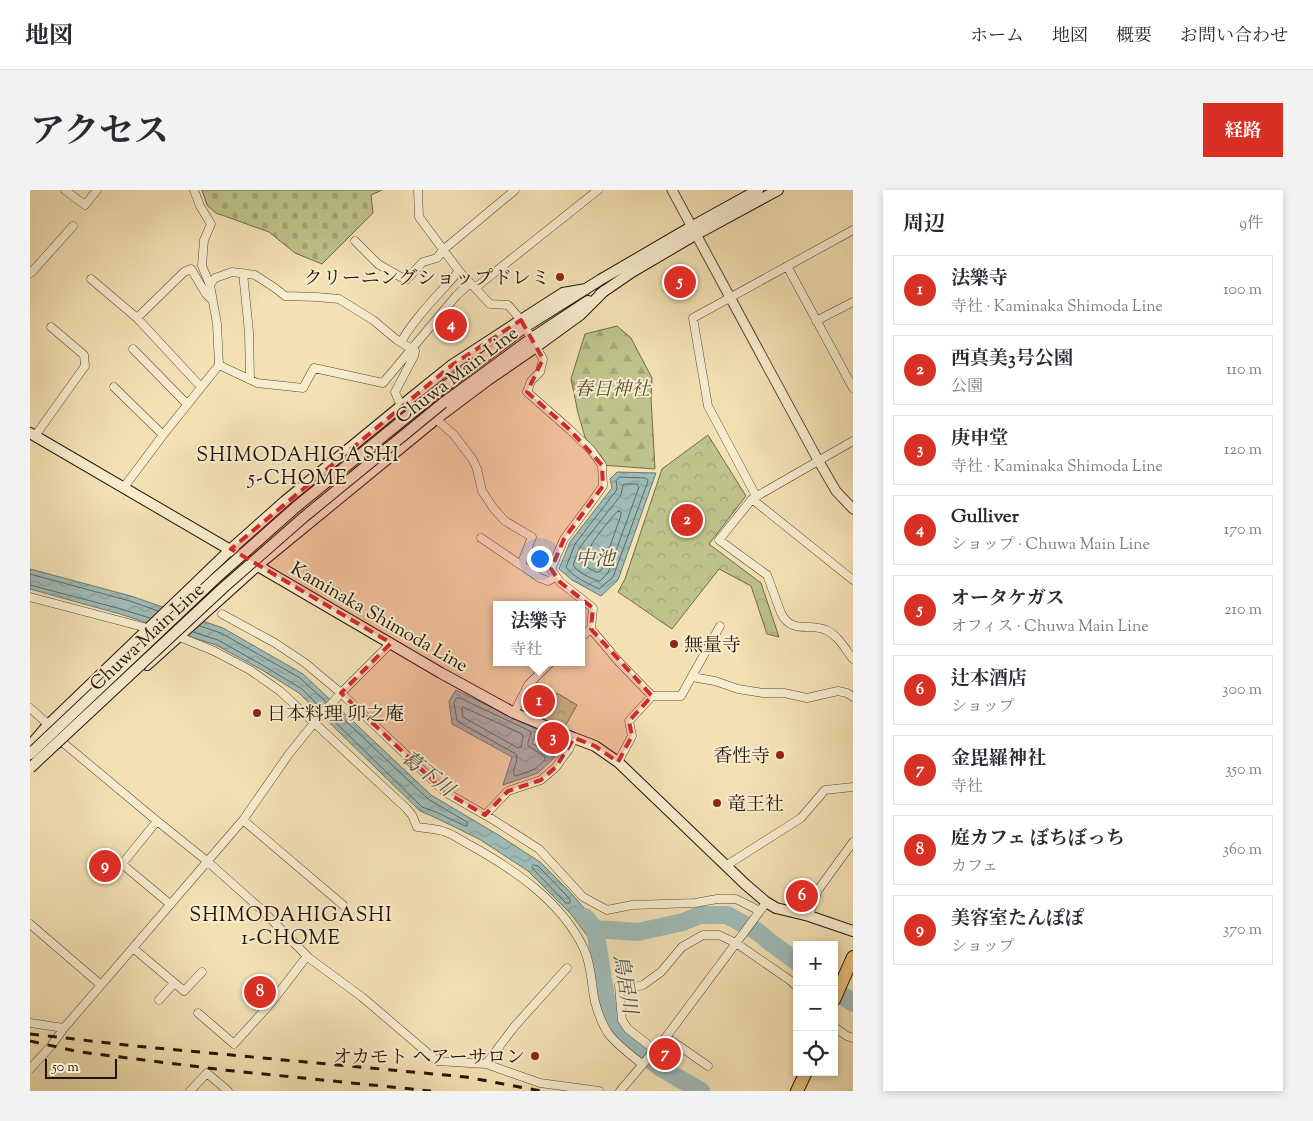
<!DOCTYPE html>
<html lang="ja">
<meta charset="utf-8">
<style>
:root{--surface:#fff;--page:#f2f2f3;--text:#2b2b33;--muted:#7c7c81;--line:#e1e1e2;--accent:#d93025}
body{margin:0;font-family:"Sorts Mill Goudy","Noto Serif JP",serif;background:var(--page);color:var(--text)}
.controls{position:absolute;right:15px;bottom:15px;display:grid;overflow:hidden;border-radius:0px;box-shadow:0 2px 8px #0003}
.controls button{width:45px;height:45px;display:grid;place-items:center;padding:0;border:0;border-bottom:1px solid var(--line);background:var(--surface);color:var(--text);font:25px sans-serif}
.scale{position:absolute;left:15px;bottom:12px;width:72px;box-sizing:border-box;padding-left:5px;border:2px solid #22130b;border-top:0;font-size:14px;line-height:18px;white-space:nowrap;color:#22130b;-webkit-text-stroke:4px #f7ecce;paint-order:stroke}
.you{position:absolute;left:509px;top:368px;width:18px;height:18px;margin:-12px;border:4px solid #fff;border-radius:50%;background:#1a73e8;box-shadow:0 0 0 8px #1a73e833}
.badge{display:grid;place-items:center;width:32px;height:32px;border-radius:50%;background:var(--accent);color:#fff;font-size:16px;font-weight:700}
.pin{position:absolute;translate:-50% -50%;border:2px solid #fff;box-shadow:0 1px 5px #0006}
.popup{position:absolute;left:463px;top:411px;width:92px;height:65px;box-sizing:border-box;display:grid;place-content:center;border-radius:0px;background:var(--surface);filter:drop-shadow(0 1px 4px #0005);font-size:16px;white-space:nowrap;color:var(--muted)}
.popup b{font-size:19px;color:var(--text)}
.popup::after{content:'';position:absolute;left:50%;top:100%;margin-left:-10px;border:10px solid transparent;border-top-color:var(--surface)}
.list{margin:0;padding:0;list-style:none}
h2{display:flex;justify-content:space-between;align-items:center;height:65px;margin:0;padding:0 20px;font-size:21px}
h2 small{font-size:16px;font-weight:400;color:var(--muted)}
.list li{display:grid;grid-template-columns:32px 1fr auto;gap:15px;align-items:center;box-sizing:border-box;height:70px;margin:0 10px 10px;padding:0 10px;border:1px solid var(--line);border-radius:0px}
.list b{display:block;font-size:19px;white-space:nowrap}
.list p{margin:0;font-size:16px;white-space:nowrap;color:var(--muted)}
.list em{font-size:16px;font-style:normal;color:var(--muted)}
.icon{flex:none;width:28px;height:28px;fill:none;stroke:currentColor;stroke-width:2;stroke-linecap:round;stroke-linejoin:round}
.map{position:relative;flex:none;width:823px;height:901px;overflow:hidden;border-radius:0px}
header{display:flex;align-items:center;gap:30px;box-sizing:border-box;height:70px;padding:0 25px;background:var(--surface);border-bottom:1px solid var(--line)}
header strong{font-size:24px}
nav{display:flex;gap:28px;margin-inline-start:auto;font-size:18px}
.intro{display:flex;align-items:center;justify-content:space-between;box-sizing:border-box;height:120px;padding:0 30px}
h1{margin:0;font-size:35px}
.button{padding:12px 22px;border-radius:0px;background:var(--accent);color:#fff;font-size:18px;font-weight:700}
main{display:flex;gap:30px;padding:0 30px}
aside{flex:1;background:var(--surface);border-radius:0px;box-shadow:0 2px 8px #0003}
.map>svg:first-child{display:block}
.forest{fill:url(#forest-firs);stroke:#706a4b}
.cemetery{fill:url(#cemetery-stones);stroke:#706a4b}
.park{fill:url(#park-crowns);stroke:#706a4b}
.water{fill:url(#water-waves);stroke:#6d7872}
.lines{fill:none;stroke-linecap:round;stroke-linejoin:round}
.shore{stroke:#606761;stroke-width:1}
.river{stroke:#9fbbb7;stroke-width:18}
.minor-casing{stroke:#564635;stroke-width:9}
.tertiary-casing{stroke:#564635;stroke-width:11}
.secondary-casing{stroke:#22130b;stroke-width:12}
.trunk-casing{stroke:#22130b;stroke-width:14}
.minor{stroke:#f7ecce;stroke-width:8}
.tertiary{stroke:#f7ecce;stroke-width:9}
.secondary{stroke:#f7ecce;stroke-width:10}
.trunk{stroke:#eac07a;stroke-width:12}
.rail{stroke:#22130b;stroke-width:3;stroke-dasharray:9 9;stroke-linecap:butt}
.secondary-bridge-casing{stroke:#22130b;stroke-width:12;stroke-linecap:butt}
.secondary-bridge{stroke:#f7ecce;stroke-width:10}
.marked{fill:#d62828;fill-opacity:0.2;stroke:#d62828;stroke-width:4;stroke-dasharray:10 6;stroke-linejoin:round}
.poi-dot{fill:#8f2418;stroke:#f7ecce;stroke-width:2}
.labels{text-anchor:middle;stroke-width:4;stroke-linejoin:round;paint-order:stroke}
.poi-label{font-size:19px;fill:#22130b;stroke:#f7ecce;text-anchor:end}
.street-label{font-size:19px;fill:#22130b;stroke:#f7ecce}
.park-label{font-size:19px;font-style:italic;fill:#595038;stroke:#f7ecce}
.neighbourhood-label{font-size:20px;letter-spacing:1px;fill:#22130b;stroke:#f7ecce}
.water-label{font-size:20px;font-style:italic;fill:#4e4e47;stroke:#f7ecce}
</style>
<header>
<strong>地図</strong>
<nav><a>ホーム</a><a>地図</a><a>概要</a><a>お問い合わせ</a></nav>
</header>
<div class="intro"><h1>アクセス</h1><a class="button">経路</a></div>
<main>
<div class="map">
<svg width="823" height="901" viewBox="0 0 823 901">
<defs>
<pattern id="forest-firs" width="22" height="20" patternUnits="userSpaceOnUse" patternTransform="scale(1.25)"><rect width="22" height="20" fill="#bec28b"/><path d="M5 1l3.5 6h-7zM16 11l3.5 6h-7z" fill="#a3a677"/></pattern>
<pattern id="cemetery-stones" width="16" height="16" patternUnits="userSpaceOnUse" patternTransform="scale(1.25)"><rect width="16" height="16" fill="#bec28b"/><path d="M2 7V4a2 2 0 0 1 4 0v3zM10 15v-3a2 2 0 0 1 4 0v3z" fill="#a3a677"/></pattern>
<pattern id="park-crowns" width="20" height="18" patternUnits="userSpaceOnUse" patternTransform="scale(1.25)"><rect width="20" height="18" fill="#bec28b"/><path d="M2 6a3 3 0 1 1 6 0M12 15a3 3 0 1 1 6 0" fill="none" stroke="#a3a677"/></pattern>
<pattern id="water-waves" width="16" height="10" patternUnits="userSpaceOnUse" patternTransform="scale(1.25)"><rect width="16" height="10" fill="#9fbbb7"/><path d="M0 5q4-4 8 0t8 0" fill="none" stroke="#89a09c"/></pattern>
</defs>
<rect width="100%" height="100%" fill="#f3e1b4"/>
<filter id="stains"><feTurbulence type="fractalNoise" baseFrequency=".004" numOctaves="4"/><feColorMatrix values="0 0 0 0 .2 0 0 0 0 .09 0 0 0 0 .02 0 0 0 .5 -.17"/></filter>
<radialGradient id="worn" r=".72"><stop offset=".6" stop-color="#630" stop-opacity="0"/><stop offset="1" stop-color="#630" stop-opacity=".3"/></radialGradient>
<path class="forest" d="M587,136L601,148L622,188L621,208L625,279L572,275L555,247L548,223L541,189L555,144Z"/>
<path class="cemetery" d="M172,0H352L341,5L343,23L292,74L265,63L239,42L186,23L177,15Z"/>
<path class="park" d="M678,245L716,306L679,354L731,393L749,447L737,444L721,396L689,379L642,439L588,402L595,389L632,279Z
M527,503L547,515L534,538L511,529Z"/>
<path class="water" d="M587,282L626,283L588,390L571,406L542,390L529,379L540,352L582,298L580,289Z
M0,379L101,406L193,438L273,484L401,605L470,646L510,672L542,704L564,730L574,735L572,749L559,748L541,724L498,681L449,649L404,627L390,621L269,503L232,480L186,455L90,424L0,399Z
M426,500L508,540L502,553L525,567L508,583L473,595L482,567L422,534L419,511Z"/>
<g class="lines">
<path class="shore" d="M590,287L616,288L618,291L583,387L569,399C557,393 543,387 536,377L545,354L586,301L587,298L586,291Z
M596,294H607L609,297L578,383L570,391H568C559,387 548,383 543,375L550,357L591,305L593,295Z
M588,321L591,322V325L572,379L569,382H566L553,375C551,364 579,330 588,321Z
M0,384L100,411L128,421
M0,395L91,419L120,428
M170,436L191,443L270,488L296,512
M163,442L188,450L234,476L272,499L291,518
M427,508H430L500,541L501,544L498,552V556L515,567V570L505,579L486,586L484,585C482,578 489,572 486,564L427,531L424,513Z
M433,517L492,544L493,547L491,557L488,558L433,527L432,520Z
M298,525L392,617L406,622L435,636H437V632L398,609L303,519
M504,675L508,676L538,707L540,710V713H536L503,679L502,677Z"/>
<path class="river" d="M555,727L565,739L608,742L653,732L670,725H697L728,742L740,752L767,772
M565,739L578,821L582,837L597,852L631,878L671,901
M804,799L823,813"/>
<defs>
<path id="minor" d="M35,0L55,15L67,0
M388,0L389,27L429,81L460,114L478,115L491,130L513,169L510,182L501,191L497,202L539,239L561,260L572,275L573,296L563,310L534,349L521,379L530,392L563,418L561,439L552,446
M325,51L348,74L376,90L393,72L407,68L413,60L485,0
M757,76L823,198
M0,81L1,83L43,36
M213,83L219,142L220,189
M61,89L107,128
M180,95L185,88L202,82L225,85L245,98L255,106L287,107L309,109L343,130L367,150L385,161L384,166L365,202L371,216
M445,98L568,0
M786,131L823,112
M371,152C386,126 409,104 429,81
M103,159L157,214
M189,175L227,193L273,198L284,178L353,193L426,106L440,93
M84,197L133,245
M171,197L107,128L154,82L161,79L176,104L182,110
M406,229L424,245L443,270L447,279L452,301L464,319L475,331L502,347L491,375
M5,246L55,176L54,165L21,137
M823,251L722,309L689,350L737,385L751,423C761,444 779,433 796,440C809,446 815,459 823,469
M94,297L133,245L189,175L187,134L180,95L172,76L174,50L181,34L170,16L164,0
M726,306L678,216L663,128L823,40
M722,309L823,390
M451,348L510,388L518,391L526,387
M0,407L121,439
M192,424L245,453L275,473L311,503L415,602L462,629L509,659L553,707L577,720L602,715L665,713L687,709H706L730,721
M561,439L589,472L622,506H651L690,436
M145,445L184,461L220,480L250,501L376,618L382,625L387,637C396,638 405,639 413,641C423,644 432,651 440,655C485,680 532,712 554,759C562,776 561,794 565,812C568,823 572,834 578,843C586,854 602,866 612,874
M662,487L685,491L708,499L733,503H754L777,508L808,501L817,503L823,507
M0,518L19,535L16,537
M484,523L498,495L521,472
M27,555L31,551L127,631L177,671L232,720L279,768L332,807L407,871L456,874L510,893L569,901
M588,572L602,546L599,531L622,506
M455,625L478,601L511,590L526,577L539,559L544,548
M213,630L313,715
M127,631L92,674L140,714
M697,675L771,628L795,600L823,597
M779,726L788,700L823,652
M0,734L71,795
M103,758L154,801L172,782
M129,810L144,793
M168,823L204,854L241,813L277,766
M0,833L34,838
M804,837L817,846L823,848
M636,847L678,876
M625,860L598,839L592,830L589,796L597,799L613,795L631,782L652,757L673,745H689L706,753L761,791L767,797
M456,874L484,837L537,778
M0,879L21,856L34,838L213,630L259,564L284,533L311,503L361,453
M160,901L177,883L198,901
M590,901L636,847L733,717"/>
<path id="tertiary" d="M642,0L788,270L806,301L823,319"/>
<path id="secondary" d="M570,104L602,82L665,45L748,0
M405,204L495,137L570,90L661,37L728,0
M413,213L502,148L558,111
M0,243L411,483L484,523L544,548L565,556L588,572L715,694L736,712L746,718L779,726L823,741
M117,475L228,375L406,229L458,190L506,157L550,125L574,101
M0,556L17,536L201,359L255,311L371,216L422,175L491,130L533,103L556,99"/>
<path id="trunk" d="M804,810L823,767
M767,901L776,882"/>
</defs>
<use href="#minor" class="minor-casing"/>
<use href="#tertiary" class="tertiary-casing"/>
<use href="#secondary" class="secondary-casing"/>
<use href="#trunk" class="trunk-casing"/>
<use href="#minor" class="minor"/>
<use href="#tertiary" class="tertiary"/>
<use href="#secondary" class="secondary"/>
<use href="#trunk" class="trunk"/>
<path class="rail" d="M0,844L105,856L436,887L511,901
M0,851L50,862L194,880L401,901"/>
<defs>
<path id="secondary-bridge" d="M0,564L186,388L266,317L405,204
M0,578L193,398L274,327L413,213"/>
</defs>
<use href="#secondary-bridge" class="secondary-bridge-casing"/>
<use href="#secondary-bridge" class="secondary-bridge"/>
</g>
<path class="marked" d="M491,130L513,169L497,202L539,239L572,275L573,296L534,349L521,379L530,392L563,418L561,439L622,506L599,531L602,546L588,572L565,556L544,548L526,577L511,590L478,601L455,625L415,602L311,503L361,453L201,359L422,175Z"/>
<g class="poi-dot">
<circle cx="530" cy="87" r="5"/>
<circle cx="644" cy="454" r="5"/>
<circle cx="227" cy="523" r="5"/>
<circle cx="750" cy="565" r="5"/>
<circle cx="687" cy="613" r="5"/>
<circle cx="505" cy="866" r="5"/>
</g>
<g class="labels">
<g class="poi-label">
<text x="520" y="94">クリーニングショップドレミ</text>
<text x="654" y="461" text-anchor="start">無量寺</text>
<text x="237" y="530" text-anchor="start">日本料理 卯之庵</text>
<text x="740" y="572">香性寺</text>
<text x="697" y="620" text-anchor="start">竜王社</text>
<text x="495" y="873">オカモト ヘアーサロン</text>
</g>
<g class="street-label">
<text transform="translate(426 184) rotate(-37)" y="7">Chuwa Main Line</text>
<text transform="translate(350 426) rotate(30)" y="7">Kaminaka Shimoda Line</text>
<text transform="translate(116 446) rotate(-43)" y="7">Chuwa Main Line</text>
</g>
<g class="park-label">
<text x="582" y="205">春日神社</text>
</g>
<g class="neighbourhood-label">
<text x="268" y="271">SHIMODAHIGASHI<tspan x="268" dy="23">5-CHOME</tspan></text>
<text x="261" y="731">SHIMODAHIGASHI<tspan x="261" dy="23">1-CHOME</tspan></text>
</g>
<g class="water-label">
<text x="565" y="375">中池</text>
<text transform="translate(398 583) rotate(38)" y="7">葛下川</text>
<text transform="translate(596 794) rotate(80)" y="7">鳥居川</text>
</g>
</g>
<rect width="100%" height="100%" filter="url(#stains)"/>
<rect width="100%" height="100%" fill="url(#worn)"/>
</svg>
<div class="controls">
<button>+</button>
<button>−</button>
<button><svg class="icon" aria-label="locate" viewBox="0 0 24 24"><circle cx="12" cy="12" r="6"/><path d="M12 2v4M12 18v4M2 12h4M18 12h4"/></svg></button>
</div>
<div class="scale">50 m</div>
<div class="you"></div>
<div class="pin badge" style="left:509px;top:511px">1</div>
<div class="popup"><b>法樂寺</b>寺社</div>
<div class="pin badge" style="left:657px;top:330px">2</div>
<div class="pin badge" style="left:523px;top:548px">3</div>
<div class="pin badge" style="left:421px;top:135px">4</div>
<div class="pin badge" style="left:650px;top:92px">5</div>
<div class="pin badge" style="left:772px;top:706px">6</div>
<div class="pin badge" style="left:635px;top:864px">7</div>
<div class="pin badge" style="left:230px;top:802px">8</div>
<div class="pin badge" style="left:75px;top:676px">9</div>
</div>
<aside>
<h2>周辺<small>9件</small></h2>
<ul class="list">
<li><span class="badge">1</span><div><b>法樂寺</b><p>寺社 · Kaminaka Shimoda Line</p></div><em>100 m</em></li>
<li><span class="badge">2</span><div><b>西真美3号公園</b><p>公園</p></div><em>110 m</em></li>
<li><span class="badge">3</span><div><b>庚申堂</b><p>寺社 · Kaminaka Shimoda Line</p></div><em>120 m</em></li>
<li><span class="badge">4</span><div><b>Gulliver</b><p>ショップ · Chuwa Main Line</p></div><em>170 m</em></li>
<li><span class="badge">5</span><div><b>オータケガス</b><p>オフィス · Chuwa Main Line</p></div><em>210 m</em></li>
<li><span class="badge">6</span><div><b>辻本酒店</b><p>ショップ</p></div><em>300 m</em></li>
<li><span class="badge">7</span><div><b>金毘羅神社</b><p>寺社</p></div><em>350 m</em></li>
<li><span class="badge">8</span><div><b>庭カフェ ぼちぼっち</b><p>カフェ</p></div><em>360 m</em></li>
<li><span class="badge">9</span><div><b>美容室たんぽぽ</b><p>ショップ</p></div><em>370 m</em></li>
</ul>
</aside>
</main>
